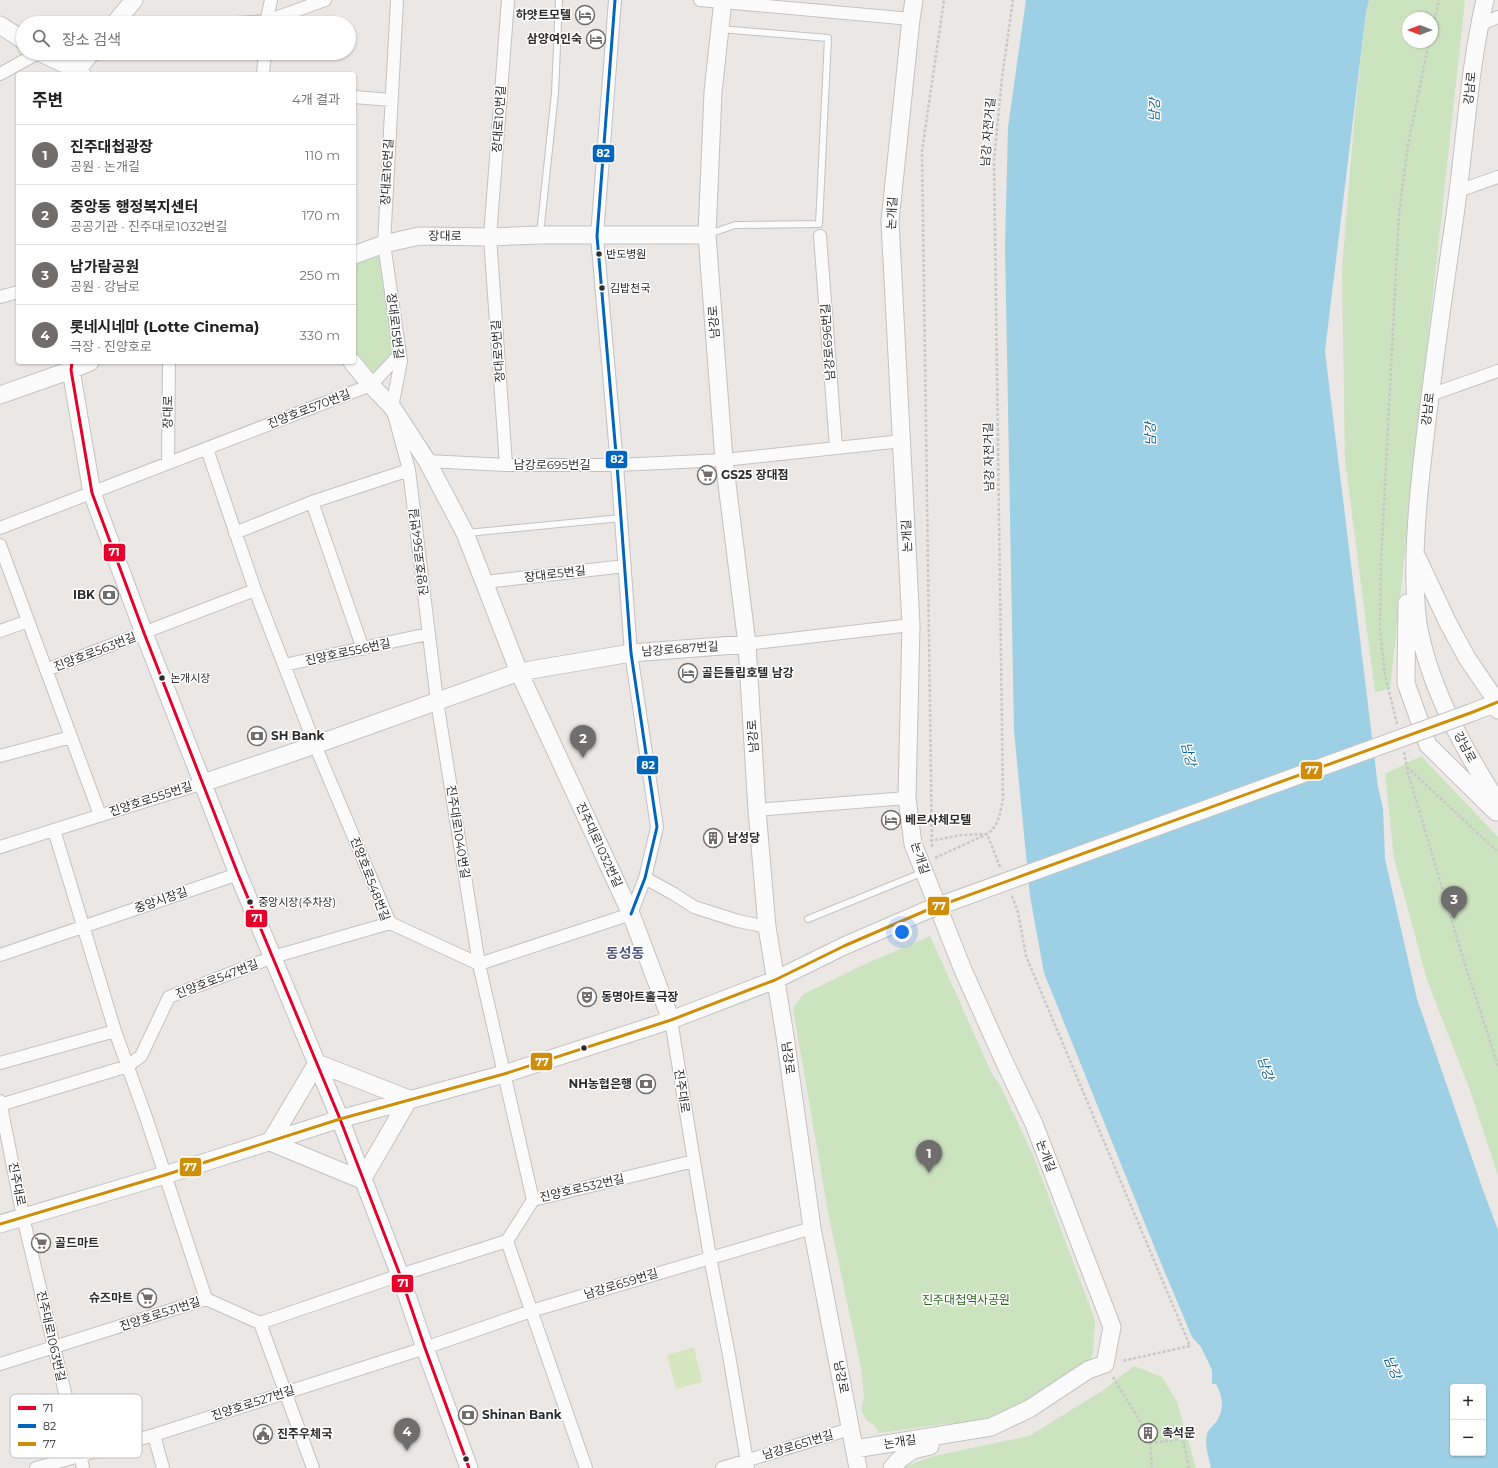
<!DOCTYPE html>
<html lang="ko">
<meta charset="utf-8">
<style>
:root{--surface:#fff;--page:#f6f6f6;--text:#222;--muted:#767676;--line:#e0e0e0;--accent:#6f6e6d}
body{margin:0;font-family:Montserrat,"Noto Sans KR",sans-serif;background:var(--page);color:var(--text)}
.controls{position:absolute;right:12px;bottom:12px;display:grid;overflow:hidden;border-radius:4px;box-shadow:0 1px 3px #0004}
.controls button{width:36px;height:36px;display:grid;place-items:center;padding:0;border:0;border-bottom:1px solid var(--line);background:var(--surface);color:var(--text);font:20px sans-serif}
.compass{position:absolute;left:1402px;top:12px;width:36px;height:36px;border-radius:50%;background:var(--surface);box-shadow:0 1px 3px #0004;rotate:270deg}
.you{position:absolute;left:902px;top:932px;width:14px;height:14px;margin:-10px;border:3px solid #fff;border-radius:50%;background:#1a73e8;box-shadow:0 0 0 6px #1a73e833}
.badge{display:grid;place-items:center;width:26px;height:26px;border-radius:50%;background:var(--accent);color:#fff;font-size:13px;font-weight:700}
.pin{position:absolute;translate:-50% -33px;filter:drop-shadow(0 1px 2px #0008)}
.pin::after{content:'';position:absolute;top:21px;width:14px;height:12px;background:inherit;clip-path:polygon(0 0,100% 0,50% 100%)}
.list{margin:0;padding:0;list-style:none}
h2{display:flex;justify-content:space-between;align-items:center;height:52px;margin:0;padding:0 16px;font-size:17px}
h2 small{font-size:13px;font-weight:400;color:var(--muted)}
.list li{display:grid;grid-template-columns:26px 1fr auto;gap:12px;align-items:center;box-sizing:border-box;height:60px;padding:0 16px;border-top:1px solid var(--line)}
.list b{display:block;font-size:15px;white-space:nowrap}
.list p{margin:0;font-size:13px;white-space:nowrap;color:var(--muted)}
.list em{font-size:13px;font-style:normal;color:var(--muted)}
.icon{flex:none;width:22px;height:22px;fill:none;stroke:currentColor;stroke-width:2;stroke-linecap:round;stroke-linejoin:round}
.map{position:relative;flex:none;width:1498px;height:1468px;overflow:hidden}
.search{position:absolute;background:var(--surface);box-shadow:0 1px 3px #0004;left:16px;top:16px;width:340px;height:44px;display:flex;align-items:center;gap:10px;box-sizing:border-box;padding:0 14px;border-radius:22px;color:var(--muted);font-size:15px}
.panel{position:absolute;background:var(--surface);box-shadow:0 1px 3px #0004;left:16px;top:72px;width:340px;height:292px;border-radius:4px}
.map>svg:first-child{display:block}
.green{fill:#cce3c0;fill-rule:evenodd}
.pitch{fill:#d5e6be}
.water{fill:#9ed0e5;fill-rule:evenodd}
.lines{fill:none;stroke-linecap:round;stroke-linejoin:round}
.lane-casing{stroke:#c3c2c2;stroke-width:8}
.street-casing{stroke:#c3c2c2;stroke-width:14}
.secondary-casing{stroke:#c3c2c2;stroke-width:19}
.path{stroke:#c8c8c8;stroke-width:2.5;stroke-dasharray:3 2;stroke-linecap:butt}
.lane{stroke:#fcfbfb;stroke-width:6}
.street{stroke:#fcfbfb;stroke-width:12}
.secondary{stroke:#fcfbfb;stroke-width:17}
.secondary-bridge-casing{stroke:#c3c2c2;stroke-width:19;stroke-linecap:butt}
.secondary-bridge{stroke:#fcfbfb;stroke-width:17}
.bus-1-casing{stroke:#fff;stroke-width:6}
.bus-2-casing{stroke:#fff;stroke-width:6}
.bus-3-casing{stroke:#fff;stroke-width:6}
.bus-1{stroke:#e4002b;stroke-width:3}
.bus-2{stroke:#0065bd;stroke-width:3}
.bus-3{stroke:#cf8e09;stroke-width:3}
.bus-dot{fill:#2d2d2d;stroke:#fff;stroke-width:1.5}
.labels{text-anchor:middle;stroke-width:3;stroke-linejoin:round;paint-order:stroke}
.bus-label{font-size:11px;fill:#2d2d2d;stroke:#fff;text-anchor:start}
.poi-label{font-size:12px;font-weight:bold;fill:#2d2d2d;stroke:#fff;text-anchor:start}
.street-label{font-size:12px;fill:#2d2d2d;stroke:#fff}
.park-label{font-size:12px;fill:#2c6621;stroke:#fff}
.water-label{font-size:13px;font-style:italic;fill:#186596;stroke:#fff}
.quarter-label{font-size:14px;font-weight:bold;fill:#50567b;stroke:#fff}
.key{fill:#fff;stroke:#c0c0c0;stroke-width:1}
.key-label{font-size:11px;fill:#2d2d2d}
.line-badge{stroke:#fff;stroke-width:1.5}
.badge-label{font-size:11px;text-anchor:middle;font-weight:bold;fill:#fff}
</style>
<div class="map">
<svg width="1498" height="1468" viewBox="0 0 1498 1468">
<rect width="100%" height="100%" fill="#eae7e4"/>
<path class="green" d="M1369,0H1465L1390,689L1375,692L1345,460L1342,269L1355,112L1366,12ZM1408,18H1432V42H1408Z
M384,244L400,354L371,385L354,362V255Z
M1421,756L1498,837V1176L1471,1093L1427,980L1394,858L1385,774Z
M930,936L993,1076L1000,1085L1033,1155L1095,1320L1093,1354L1092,1355L1091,1360L991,1421L943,1424L879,1433L874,1425L866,1420L861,1410L864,1396L861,1368L829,1217L793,1009L802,995L863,965Z
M1134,1366L1162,1377L1177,1402L1196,1468H902L934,1456L1029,1436L1102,1391Z"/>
<path class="pitch" d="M694,1347L702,1382L676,1389L667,1355Z"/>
<path class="water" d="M1026,0H1369L1366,12L1325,351L1378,787L1383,808L1385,859L1417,999L1483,1190L1498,1230V1468H1211C1209,1458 1204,1444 1207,1434C1208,1430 1214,1425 1216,1422C1225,1409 1223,1397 1216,1384H1212V1370L1201,1347L1192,1337L1156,1251L1044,973L1030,896L1014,731L1005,246L1008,127ZM1453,1387H1483V1453H1453Z"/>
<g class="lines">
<defs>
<path id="lane" d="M540,234L555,93L559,0
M709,234L735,225L819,224L828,38L720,29
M467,533L621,518
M808,919L924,872"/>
<path id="street" d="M397,0L384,244L401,361L392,407L409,470L437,701L479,964L533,1200
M700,0L911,19
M237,23L267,21L325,0
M266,23L271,0
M1479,25L1498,17
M0,74L38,53
M263,74L265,53
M354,97L391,100
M1458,191L1498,177
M820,236L836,447
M0,297L18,292
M1430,395L1498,371
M207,449L255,590L315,745L390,923
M427,461L506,465H617L724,460L902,441
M168,463L169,362
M506,465L490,237L508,0
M312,502L363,649
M0,528L371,385L400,354
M235,533L312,502L409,470
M0,545L100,815
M485,582L625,566
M0,631L28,621
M747,644L911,625
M284,665L428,634
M46,670L255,590
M0,756L71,737
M757,810L907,798
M54,830L115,1031L147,1120L206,1299
M0,847L203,783
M645,878L674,894L694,907L738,921L767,927
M390,923L479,964
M0,955L238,874
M479,964L631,914L645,878L657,827L631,653L617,465L597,236L615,0
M671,1020L694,1161L710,1257L729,1355L748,1468
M0,1063L115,1031
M0,1101L23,1217L83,1468
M0,1105L128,1066L141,1056L169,997L273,957L390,923
M507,1241L586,1468
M260,1323L313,1468
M0,1364L206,1299L260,1323L400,1275L507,1241L533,1200L694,1161
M154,1435L163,1468
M36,1468L154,1435L425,1348L531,1311L812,1228
M722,1468L850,1429"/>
<path id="secondary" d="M723,0L713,92L707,235L724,460L747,644L757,810L767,927L785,1036L812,1228L858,1468
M1485,0C1468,73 1465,148 1454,222C1442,305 1430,389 1421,473C1417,510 1414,547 1415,584C1416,601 1416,618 1420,634C1433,694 1465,751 1498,803
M115,23L134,0
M0,25L23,40
M41,53L77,70L82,74
M77,74V70L91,53
M354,255L384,244L419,236L490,237L539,235H707
M72,362L71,370L92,493L144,633L238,874L340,1119L400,1275L425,1348L469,1468
M352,362L371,385L392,407L427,461L465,533L519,672L631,914L671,1020
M0,395L71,370L90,362
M1417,557L1448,623L1467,658L1497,702L1498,710
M1407,603L1406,683L1428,745L1496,812
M1473,712L1498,702
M203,783L315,745L519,672L631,653L747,644
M317,1063L409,1099L362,1180L270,1142Z
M0,1224L165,1175L340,1119L504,1074L671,1020L775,980L844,946L925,911
M855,1449L991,1427L1029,1409L1088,1370L1105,1364L1112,1327L1034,1124L1003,1059L963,970L913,844L907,798L911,625L890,221L911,19L914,0
M892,1468L900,1459L913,1450L930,1446"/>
</defs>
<use href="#lane" class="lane-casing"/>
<use href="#street" class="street-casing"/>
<use href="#secondary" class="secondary-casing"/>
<path class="path" d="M1432,30L1439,0
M1397,724L1385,675L1380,631L1381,562L1399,213L1408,145L1429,42
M1404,752L1408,773L1462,955L1498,1066
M1407,767L1498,852
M930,841L962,835L987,834L1000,867
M932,847L922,151L944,0
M935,858L987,834C999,826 1000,813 1003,799L994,161L1002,78L1013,0
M1012,896L1018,912L1026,956L1190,1346L1122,1361
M1113,1377L1140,1421L1150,1443L1152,1468
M1150,1443L1183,1439L1189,1468"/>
<use href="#lane" class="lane"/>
<use href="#street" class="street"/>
<use href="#secondary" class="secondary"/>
<defs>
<path id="secondary-bridge" d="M925,911L1473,712"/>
</defs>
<use href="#secondary-bridge" class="secondary-bridge-casing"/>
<use href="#secondary-bridge" class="secondary-bridge"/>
<defs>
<path id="bus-1" d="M72,362L71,370L92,493L144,633L238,874L340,1119L400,1275L425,1348L469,1468"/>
<path id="bus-2" d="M615,0L597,236L617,465L631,653L657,827L645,878L631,914"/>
<path id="bus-3" d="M0,1224L165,1175L340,1119L504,1074L671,1020L775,980L844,946L925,911L1473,712L1498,702"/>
</defs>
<use href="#bus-1" class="bus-1-casing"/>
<use href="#bus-2" class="bus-2-casing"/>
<use href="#bus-3" class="bus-3-casing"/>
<use href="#bus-1" class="bus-1"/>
<use href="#bus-2" class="bus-2"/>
<use href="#bus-3" class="bus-3"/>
</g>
<defs>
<symbol id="hotel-ring" viewBox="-11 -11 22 22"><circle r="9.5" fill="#fff" stroke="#6f6e6d" stroke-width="1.5"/><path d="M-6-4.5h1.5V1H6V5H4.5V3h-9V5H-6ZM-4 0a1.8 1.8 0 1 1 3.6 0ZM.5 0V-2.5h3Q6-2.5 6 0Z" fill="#6f6e6d"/></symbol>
<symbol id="supermarket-ring" viewBox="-11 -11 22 22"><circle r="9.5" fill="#fff" stroke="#6f6e6d" stroke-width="1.5"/><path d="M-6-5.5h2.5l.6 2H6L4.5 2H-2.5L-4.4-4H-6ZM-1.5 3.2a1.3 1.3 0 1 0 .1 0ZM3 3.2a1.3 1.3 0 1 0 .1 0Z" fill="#6f6e6d"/></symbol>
<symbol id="bank-ring" viewBox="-11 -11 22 22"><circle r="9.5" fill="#fff" stroke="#6f6e6d" stroke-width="1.5"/><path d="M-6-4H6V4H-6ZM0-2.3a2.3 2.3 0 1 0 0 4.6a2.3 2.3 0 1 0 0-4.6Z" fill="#6f6e6d"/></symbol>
<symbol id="building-ring" viewBox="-11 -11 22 22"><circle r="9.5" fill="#fff" stroke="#6f6e6d" stroke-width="1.5"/><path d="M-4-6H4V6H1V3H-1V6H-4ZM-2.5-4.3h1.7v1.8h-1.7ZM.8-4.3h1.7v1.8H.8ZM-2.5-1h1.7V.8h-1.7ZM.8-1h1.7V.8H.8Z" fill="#6f6e6d"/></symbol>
<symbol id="theatre-ring" viewBox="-11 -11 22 22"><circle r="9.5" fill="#fff" stroke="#6f6e6d" stroke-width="1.5"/><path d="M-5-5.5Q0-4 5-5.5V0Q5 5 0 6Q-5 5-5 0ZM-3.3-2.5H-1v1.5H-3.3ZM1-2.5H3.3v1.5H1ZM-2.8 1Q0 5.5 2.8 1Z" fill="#6f6e6d"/></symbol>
<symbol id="civic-ring" viewBox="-11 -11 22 22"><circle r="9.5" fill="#fff" stroke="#6f6e6d" stroke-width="1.5"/><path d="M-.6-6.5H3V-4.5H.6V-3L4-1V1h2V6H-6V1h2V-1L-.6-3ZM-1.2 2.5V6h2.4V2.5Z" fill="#6f6e6d"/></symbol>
</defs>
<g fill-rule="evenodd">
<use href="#hotel-ring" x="574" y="4" width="22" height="22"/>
<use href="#hotel-ring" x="585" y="28" width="22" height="22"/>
<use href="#supermarket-ring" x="696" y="464" width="22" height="22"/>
<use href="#bank-ring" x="98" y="584" width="22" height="22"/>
<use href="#hotel-ring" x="677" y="662" width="22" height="22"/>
<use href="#bank-ring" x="246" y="725" width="22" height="22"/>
<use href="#hotel-ring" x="880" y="809" width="22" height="22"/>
<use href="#building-ring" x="702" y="827" width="22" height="22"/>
<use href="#theatre-ring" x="576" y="986" width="22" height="22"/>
<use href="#bank-ring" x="635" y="1073" width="22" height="22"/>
<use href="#supermarket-ring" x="30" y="1232" width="22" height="22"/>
<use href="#supermarket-ring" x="136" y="1287" width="22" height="22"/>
<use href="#bank-ring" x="457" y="1404" width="22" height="22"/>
<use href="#building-ring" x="1137" y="1422" width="22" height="22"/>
<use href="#civic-ring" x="252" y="1423" width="22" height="22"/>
</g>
<g class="bus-dot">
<circle cx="599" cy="254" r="3.5"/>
<circle cx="602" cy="288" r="3.5"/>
<circle cx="162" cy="678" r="3.5"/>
<circle cx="250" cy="902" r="3.5"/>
<circle cx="584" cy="1048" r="3.5"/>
<circle cx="466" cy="1459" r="3.5"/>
</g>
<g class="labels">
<g class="bus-label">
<text x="606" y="258">반도병원</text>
<text x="610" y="292">김밥천국</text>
<text x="170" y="682">논개시장</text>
<text x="258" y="906">중앙시장(주차장)</text>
</g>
<g class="poi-label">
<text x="571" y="19" text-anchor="end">하얏트모텔</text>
<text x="582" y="43" text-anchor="end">삼양여인숙</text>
<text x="721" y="479">GS25 장대점</text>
<text x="95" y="599" text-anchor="end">IBK</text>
<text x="702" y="677">골든튤립호텔 남강</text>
<text x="271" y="740">SH Bank</text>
<text x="905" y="824">베르사체모텔</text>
<text x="727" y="842">남성당</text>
<text x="601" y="1001">동명아트홀극장</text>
<text x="632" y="1088" text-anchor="end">NH농협은행</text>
<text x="55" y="1247">골드마트</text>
<text x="133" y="1302" text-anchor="end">슈즈마트</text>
<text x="482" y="1419">Shinan Bank</text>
<text x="1162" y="1437">촉석문</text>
<text x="277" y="1438">진주우체국</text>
</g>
<g class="street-label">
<text transform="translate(1470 88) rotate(-84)" y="4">강남로</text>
<text transform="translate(499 119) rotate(-86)" y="4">장대로10번길</text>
<text transform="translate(988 132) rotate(-85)" y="4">남강 자전거길</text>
<text transform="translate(387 172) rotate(-87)" y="4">장대로16번길</text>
<text transform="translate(892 213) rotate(-87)" y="4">논개길</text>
<text transform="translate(445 236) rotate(1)" y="4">장대로</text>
<text transform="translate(714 322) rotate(-94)" y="4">남강로</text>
<text transform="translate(395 326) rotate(83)" y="4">장대로15번길</text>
<text transform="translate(828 342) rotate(-94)" y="4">남강로696번길</text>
<text transform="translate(498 351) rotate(-94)" y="4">장대로9번길</text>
<text transform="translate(309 409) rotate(-21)" y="4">진양호로570번길</text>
<text transform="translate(1428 409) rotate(-83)" y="4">강남로</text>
<text transform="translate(168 412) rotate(-89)" y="4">장대로</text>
<text transform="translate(989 457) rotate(-91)" y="4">남강 자전거길</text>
<text x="552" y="469">남강로695번길</text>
<text transform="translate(907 536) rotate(-93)" y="4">논개길</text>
<text transform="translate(419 552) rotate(-97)" y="4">진양호로564번길</text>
<text transform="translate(555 574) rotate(-7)" y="4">장대로5번길</text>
<text transform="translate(680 649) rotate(-4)" y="4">남강로687번길</text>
<text transform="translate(95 652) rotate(-21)" y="4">진양호로563번길</text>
<text transform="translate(348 652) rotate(-12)" y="4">진양호로556번길</text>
<text transform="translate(753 736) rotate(-94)" y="4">남강로</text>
<text transform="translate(1465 747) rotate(62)" y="4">강남로</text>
<text transform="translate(151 799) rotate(-18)" y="4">진양호로555번길</text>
<text transform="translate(458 832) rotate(81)" y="4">진주대로1040번길</text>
<text transform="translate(599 845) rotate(65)" y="4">진주대로1032번길</text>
<text transform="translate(920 858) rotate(72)" y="4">논개길</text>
<text transform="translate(370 879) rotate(69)" y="4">진양호로548번길</text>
<text transform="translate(161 900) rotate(-19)" y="4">중앙시장길</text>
<text transform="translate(217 979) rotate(-21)" y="4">진양호로547번길</text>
<text transform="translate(788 1058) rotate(82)" y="4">남강로</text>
<text transform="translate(682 1091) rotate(81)" y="4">진주대로</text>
<text transform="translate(1046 1156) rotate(69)" y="4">논개길</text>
<text transform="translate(17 1184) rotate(79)" y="4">진주대로</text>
<text transform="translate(582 1188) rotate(-13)" y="4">진양호로532번길</text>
<text transform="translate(621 1284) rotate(-17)" y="4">남강로659번길</text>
<text transform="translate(160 1314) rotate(-18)" y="4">진양호로531번길</text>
<text transform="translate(51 1336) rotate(77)" y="4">진주대로1063번길</text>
<text transform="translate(841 1377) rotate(79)" y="4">남강로</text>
<text transform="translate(253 1403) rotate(-18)" y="4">진양호로527번길</text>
<text transform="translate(900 1442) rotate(-9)" y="4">논개길</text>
<text transform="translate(798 1445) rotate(-17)" y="4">남강로651번길</text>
</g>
<g class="park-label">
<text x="966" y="1304">진주대첩역사공원</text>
</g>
<g class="water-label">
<text transform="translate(1154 110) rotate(-89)" y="5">남강</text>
<text transform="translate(1150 434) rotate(-90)" y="5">남강</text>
<text transform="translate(1189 754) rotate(76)" y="5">남강</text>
<text transform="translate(1266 1068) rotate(72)" y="5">남강</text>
<text transform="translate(1393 1367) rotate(67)" y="5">남강</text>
</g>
<g class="quarter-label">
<text x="625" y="958">동성동</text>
</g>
</g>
<rect x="10" y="1394" width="132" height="64" rx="6" class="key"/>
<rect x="18" y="1406" width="18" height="4" fill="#e4002b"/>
<rect x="18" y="1424" width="18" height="4" fill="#0065bd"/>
<rect x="18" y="1442" width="18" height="4" fill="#cf8e09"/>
<g class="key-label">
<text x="43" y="1412">71</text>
<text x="43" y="1430">82</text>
<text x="43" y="1448">77</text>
</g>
<g class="line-badge">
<rect x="592" y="144" width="23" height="19" rx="4" fill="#0065bd"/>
<rect x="605" y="450" width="23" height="19" rx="4" fill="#0065bd"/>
<rect x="103" y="543" width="23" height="19" rx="4" fill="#e4002b"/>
<rect x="636" y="755" width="23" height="20" rx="4" fill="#0065bd"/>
<rect x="1300" y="761" width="23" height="19" rx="4" fill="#cf8e09"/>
<rect x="927" y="896" width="23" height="20" rx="4" fill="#cf8e09"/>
<rect x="245" y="909" width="23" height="19" rx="4" fill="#e4002b"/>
<rect x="530" y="1052" width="23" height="19" rx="4" fill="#cf8e09"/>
<rect x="179" y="1157" width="23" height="20" rx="4" fill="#cf8e09"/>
<rect x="391" y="1274" width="23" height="19" rx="4" fill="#e4002b"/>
</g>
<g class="badge-label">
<text x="603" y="157">82</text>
<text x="617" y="463">82</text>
<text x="114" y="556">71</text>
<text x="648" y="769">82</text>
<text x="1312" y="774">77</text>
<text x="939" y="910">77</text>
<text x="257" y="922">71</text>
<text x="542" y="1066">77</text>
<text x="190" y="1171">77</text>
<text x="403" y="1287">71</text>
</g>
</svg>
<div class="controls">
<button>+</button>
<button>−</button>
</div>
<svg class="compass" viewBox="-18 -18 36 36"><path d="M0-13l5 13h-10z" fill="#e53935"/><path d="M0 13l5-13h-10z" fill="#767676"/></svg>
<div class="you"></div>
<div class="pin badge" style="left:929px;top:1173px">1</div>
<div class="pin badge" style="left:583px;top:758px">2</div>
<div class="pin badge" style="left:1454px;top:919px">3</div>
<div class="pin badge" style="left:407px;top:1451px">4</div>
<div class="search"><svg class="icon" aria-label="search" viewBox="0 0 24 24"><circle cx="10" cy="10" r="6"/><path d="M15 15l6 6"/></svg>장소 검색</div>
<section class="panel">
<h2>주변<small>4개 결과</small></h2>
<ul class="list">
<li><span class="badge">1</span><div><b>진주대첩광장</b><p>공원 · 논개길</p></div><em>110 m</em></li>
<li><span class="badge">2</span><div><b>중앙동 행정복지센터</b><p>공공기관 · 진주대로1032번길</p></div><em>170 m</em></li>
<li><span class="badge">3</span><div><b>남가람공원</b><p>공원 · 강남로</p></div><em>250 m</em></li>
<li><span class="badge">4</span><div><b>롯네시네마 (Lotte Cinema)</b><p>극장 · 진양호로</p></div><em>330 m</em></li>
</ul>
</section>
</div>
